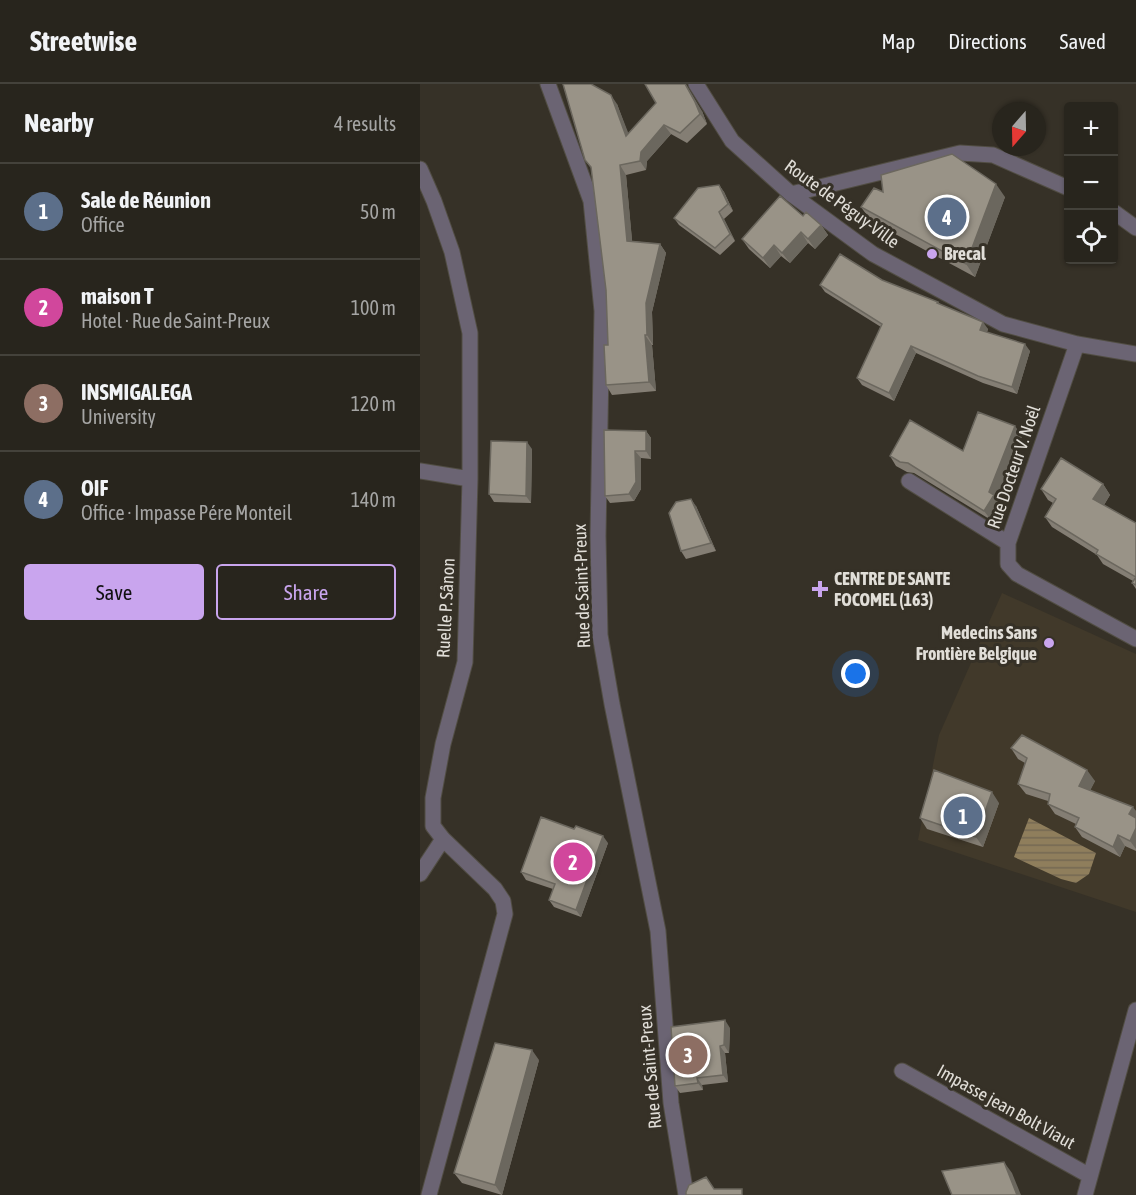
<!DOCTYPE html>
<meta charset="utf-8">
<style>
:root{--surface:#28251d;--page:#34312a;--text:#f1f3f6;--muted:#a5a5a4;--line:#44423b;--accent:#c9a5ee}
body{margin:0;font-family:"Asap Condensed",sans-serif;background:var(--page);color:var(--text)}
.controls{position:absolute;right:18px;top:18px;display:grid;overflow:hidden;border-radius:6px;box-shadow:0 2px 4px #0004}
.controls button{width:54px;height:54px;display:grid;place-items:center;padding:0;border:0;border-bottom:2px solid var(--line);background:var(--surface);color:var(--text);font:30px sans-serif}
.compass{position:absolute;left:572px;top:18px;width:54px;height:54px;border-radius:50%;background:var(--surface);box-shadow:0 2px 4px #0004;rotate:200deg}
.you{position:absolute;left:436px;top:590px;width:21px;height:21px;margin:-15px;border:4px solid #fff;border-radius:50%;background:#1a73e8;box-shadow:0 0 0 9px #1a73e833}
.badge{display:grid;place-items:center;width:39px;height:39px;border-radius:50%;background:var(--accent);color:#fff;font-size:20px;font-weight:700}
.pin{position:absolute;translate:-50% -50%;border:3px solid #fff;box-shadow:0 2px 6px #0006}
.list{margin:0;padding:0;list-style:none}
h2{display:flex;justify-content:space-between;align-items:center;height:78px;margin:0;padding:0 24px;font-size:26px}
h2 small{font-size:20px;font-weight:400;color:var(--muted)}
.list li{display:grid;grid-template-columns:39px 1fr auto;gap:18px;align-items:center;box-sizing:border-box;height:96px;padding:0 24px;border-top:2px solid var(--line)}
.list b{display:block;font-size:22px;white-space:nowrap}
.list p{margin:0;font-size:20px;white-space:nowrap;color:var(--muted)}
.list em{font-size:20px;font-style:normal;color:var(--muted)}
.actions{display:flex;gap:12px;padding:18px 24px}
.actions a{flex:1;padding:14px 0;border:2px solid var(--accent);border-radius:6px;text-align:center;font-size:21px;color:var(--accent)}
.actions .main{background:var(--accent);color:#111}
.icon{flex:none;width:33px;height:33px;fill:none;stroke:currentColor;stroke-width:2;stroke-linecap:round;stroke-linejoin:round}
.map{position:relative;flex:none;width:716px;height:1111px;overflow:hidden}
header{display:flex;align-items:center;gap:36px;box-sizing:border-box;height:84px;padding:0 30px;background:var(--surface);border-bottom:2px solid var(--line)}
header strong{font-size:28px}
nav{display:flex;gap:33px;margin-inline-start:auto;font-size:21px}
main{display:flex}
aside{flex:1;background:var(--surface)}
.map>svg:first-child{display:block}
.built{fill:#41392a}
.water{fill:url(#water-rules)}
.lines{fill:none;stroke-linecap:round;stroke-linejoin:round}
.minor-casing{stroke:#514d43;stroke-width:17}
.minor{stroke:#6b6473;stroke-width:15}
.wall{fill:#847e74}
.shaded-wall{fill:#6b675e}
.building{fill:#999387;stroke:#6b675e;stroke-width:1.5}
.poi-dot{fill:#c9a5ee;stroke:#363127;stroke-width:2}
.labels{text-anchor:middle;stroke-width:6;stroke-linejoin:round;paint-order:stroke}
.street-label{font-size:18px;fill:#e1ded8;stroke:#363127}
.poi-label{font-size:18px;font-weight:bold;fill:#e1ded8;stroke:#363127;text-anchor:start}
</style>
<header>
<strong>Streetwise</strong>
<nav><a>Map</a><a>Directions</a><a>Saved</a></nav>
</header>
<main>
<aside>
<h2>Nearby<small>4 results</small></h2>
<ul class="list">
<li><span class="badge" style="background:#5c6f8a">1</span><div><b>Sale de Réunion</b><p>Office</p></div><em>50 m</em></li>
<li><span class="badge" style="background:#d1479c">2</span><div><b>maison T</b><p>Hotel · Rue de Saint-Preux</p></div><em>100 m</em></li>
<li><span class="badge" style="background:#8d6e63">3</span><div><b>INSMIGALEGA</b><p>University</p></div><em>120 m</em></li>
<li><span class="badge" style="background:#5c6f8a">4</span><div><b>OIF</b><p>Office · Impasse Pére Monteil</p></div><em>140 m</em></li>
</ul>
<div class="actions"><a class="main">Save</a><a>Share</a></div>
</aside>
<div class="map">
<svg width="716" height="1111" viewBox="0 0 716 1111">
<defs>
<pattern id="water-rules" width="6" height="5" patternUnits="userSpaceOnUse" patternTransform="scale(1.5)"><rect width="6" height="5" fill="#8f7e5c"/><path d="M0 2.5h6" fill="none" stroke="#756953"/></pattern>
</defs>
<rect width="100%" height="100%" fill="#363127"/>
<path class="built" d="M582,509L716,570V828L498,756L519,651Z"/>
<path class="water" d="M609,734L676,769L669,790L656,799L641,795L594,773Z"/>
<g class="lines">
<defs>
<path id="minor" d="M128,0L171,117L182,227L178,452L180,551L192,620L238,847L251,1019L266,1111
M276,0L312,57L371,110L453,170L583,240L657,260L716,270
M0,85L14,117L32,168L50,249V395L45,578L23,660L13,714V742L23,755L75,805L83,817L85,830L9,1111
M371,110L540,69L573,71L648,104
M694,128L716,144
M657,260L588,459V480L597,490L716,555
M0,387L50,395
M489,397L588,459
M0,790L23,755
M482,987L670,1092
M665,1111L716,926"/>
</defs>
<use href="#minor" class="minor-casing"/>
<use href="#minor" class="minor"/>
</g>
<path class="wall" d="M236,19L282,27L287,40L267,59L251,50L227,77L226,86L206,91L212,157L240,160L246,169L232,228L233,261H232L236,307L192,311L186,301L188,261L186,206L171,84L165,76L197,20L208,50Z
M299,101L304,108L313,127L304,135L315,157L300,171L259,141L254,134Z
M463,108L585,113L555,193L451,137L441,123Z
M383,132L401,141L408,151L395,165L388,159L370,179L361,172L350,184L329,165L322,155Z
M462,196L518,218L520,220L568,245L567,248L610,267L597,310L563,299L496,269L474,317L442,301L437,294L461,243L405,208L400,201Z
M226,347L231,354V375L221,374V405L214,417L190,419L185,412Z
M602,352L576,415L580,421L571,436L494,389L487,388L476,382L470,372L543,367Z
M112,365L111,419L74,418L69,410Z
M683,400L690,411L684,421L716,439V505L712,499L713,497L683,480L677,471L632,443L625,433L633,419L628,416L621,405Z
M276,422L296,467L266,475L261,467Z
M591,664L675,697L670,706L716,727V767L705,762L700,773L662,753L655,743L656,740L635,730L628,720V717L606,710L598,700L605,679L598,675Z
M579,719L563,763L507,745L500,734Z
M188,759L161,833L134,823L129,816L133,805L106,796L101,788Z
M310,944L309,969H305L308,998L282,1001L283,1006L260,1009L255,1002Z
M119,976L82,1111L42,1099L34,1089Z"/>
<path class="shaded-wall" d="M265,0H266L282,27L287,40L280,30Z
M191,11L197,20L213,61L206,52Z
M244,41L251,50L227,77L226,86L220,77L221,68Z
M200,81L206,91L213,166L207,157Z
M576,100L585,113L555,193L546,180Z
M299,101L304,108L313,127L308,120Z
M299,128L304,135L315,157L310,150Z
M401,141L408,151L395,165L388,155Z
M381,148L388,159L370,179L362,169Z
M240,160L246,169L232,228L233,261L227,251L226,219Z
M354,161L361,172L350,184L343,174Z
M563,238L568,245L565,253L560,246Z
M225,251L232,261L236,307L229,298Z
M605,260L610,267L597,310L592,303Z
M491,262L496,269L474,317L469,309Z
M595,342L602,352L576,415L580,421L571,436L564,427L569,408Z
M226,347L231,354V375L226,367Z
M107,358L112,365L111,419L106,412Z
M215,367L221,374V405L214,417L209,410Z
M683,400L690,411L681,426L673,415Z
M271,415L276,422L296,467L291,459Z
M667,686L675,697L667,713L659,702Z
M572,708L579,719L563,763L556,753Z
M713,723L716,727V740L709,730Z
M716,744V765L710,757Z
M698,751L705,762L700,773L693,763Z
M183,752L188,759L161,833L156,826Z
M305,936L310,944L309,969L304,961Z
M300,962L305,969L308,998L303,991Z
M112,966L119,976L82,1111L75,1101Z
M277,994L282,1001L283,1006L278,999Z
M584,1078L592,1089L601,1111H597Z"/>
<path class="building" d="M143,0H171L191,11L206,52L236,19L225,0H265L275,18L280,30L260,49L244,41L221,68L220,77L200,81L207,157L240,160L226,219L227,251H225L229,298L186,301L184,261H188L186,206L171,83L165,76Z
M532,70L576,100L546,180L441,123L454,104L463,108L461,91Z
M299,101L308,120L299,128L310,150L295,164L254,134L278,104Z
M360,112L383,132L386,128L401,141L388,155L381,148L362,169L354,161L343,174L322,155Z
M420,170L462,196L518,218L517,219L563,238L560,246L605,260L592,303L558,292L491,262L469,309L437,294L462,240L400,201Z
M558,328L595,342L569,408L574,411L564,427L488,379L480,378L470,372L490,336L543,367Z
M184,346L226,347V367H215L216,398L209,410L185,412Z
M71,357L107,358L106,412L69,410Z
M641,374L683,400L673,415L716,439V501L712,499L716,493L676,470L678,466L625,433L636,415L621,405Z
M271,415L291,459L261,467L249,429L256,418Z
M602,651L667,686L659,702L713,723L709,730L716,734V744L710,757L698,751L693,763L655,743L659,734L628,720L630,710L598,700L607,674L591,664Z
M514,686L572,708L556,753L500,734Z
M121,733L154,745L156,742L183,752L156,826L129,816L135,800L101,788Z
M305,936L304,961L300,962L303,991L277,994L278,999L255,1002L251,943Z
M75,959L112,966L75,1101L34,1089Z
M584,1078L597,1111H532L522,1087Z
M286,1093L294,1105H322V1111H266V1108L269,1101Z"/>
<g class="poi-dot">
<circle cx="512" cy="170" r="6"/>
<path d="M397 496h6v6h6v6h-6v6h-6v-6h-6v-6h6z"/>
<circle cx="629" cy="559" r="6"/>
</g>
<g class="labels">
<g class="street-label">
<text transform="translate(422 120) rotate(36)" y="6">Route de Péguy-Ville</text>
<text transform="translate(594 383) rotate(-71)" y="6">Rue Docteur V. Noël</text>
<text transform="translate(162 502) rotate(-92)" y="6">Rue de Saint-Preux</text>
<text transform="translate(26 524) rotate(-87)" y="6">Ruelle P. Sânon</text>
<text transform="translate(230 983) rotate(-95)" y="6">Rue de Saint-Preux</text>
<text transform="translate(586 1023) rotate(29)" y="6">Impasse jean Bolt Viaut</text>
</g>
<g class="poi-label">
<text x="524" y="176">Brecal</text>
<text x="414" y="501">CENTRE DE SANTE<tspan x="414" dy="21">FOCOMEL (163)</tspan></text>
<text x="617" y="555" text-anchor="end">Medecins Sans<tspan x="617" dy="21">Frontière Belgique</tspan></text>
</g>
</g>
</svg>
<div class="controls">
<button>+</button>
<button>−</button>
<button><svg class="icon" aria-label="locate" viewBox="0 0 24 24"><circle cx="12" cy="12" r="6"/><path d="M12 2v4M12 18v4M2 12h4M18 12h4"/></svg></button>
</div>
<svg class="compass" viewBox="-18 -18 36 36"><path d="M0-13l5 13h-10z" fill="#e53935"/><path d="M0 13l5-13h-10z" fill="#a5a5a4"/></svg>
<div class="you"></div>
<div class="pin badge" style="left:543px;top:732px;background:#5c6f8a">1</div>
<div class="pin badge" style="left:153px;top:778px;background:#d1479c">2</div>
<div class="pin badge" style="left:268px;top:971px;background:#8d6e63">3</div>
<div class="pin badge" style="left:527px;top:133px;background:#5c6f8a">4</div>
</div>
</main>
